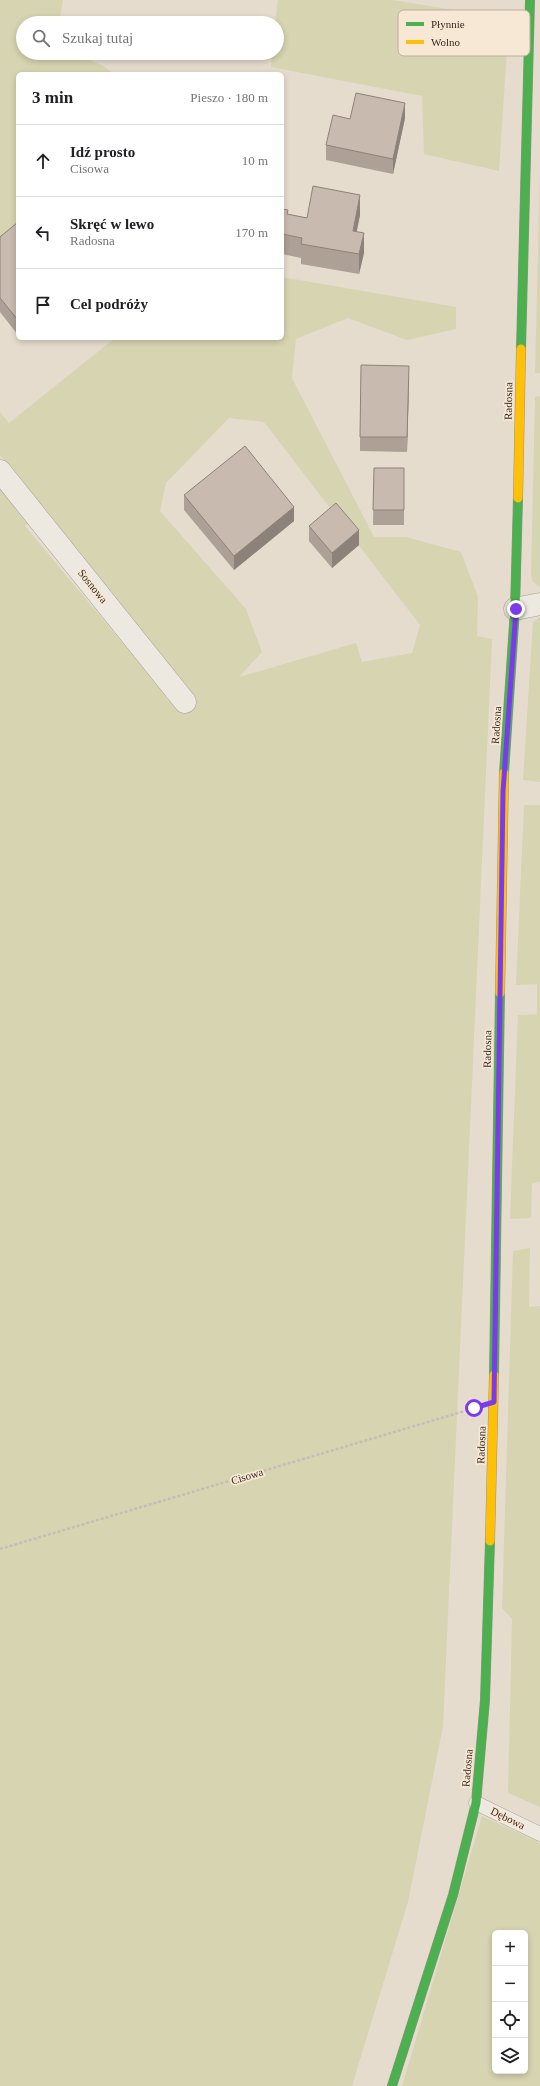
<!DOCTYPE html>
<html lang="pl">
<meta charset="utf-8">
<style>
:root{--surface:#fff;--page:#f2f2f2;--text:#202124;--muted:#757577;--line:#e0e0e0}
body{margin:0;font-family:"Times New Roman",serif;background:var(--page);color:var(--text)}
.controls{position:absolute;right:12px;bottom:12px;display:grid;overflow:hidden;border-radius:6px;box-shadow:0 2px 6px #0003}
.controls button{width:36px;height:36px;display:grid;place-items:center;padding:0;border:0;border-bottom:1px solid var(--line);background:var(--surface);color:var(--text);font:20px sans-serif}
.stop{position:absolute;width:12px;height:12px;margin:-9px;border:3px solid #7c3aed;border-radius:50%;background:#fff}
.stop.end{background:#7c3aed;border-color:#fff;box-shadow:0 1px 4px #0008}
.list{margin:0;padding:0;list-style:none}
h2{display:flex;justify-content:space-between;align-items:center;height:52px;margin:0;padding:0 16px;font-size:17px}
h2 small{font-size:13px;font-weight:400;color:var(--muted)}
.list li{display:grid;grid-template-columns:26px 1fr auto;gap:12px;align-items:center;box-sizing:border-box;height:72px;padding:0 16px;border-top:1px solid var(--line)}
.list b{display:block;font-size:15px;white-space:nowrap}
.list p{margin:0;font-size:13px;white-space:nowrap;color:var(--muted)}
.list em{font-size:13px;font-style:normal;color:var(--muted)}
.icon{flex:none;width:22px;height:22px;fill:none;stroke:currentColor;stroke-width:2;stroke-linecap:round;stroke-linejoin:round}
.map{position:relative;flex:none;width:540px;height:2086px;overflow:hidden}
.search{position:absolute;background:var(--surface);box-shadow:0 2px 6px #0003;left:16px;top:16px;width:268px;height:44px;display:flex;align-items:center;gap:10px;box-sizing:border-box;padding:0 14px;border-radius:22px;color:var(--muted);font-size:15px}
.panel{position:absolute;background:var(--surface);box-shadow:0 2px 6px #0003;left:16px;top:72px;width:268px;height:268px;border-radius:6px}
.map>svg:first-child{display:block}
.green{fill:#d7d4b1;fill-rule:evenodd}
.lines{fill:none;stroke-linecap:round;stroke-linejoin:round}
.lane-casing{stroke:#aaa197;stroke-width:15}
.street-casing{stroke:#aaa197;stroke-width:23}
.fast-casing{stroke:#9a9187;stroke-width:10}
.slow-casing{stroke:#9a9187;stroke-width:10}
.path{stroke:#c6beb6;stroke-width:2.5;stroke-dasharray:3 2;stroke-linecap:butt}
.lane{stroke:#ede8e0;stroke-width:14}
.street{stroke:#ede8e0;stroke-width:22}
.fast{stroke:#4caf50;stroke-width:9}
.slow{stroke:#ffc107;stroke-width:9}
.wall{fill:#ada096}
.shaded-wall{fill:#8d827a}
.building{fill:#c9baaf;stroke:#8d827a}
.route{stroke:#7c3aed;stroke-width:5}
.labels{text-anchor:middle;stroke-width:3.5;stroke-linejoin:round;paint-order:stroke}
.street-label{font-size:11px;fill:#39291f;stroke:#f6e8d5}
.key{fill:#f6e8d5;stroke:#bdaf9e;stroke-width:1}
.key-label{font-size:11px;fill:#39291f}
</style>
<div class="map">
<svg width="540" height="2086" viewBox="0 0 540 2086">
<rect width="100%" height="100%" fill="#e5dcce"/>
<path class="green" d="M0,0H63L59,23H23V53H75L103,66L114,74H18V224L0,240Z
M278,0H393L509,19L499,171L424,154L422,96L271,67L272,53H277V23H275Z
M540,172V373H535Z
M282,277L456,307V329L407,340L348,318L296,339L292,378L374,537H406L461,552L478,597L477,636L492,639L443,1726L408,1902L352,2086H0V480L32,521L25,526L161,689L168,701L182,692L0,455V412L9,423L115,338H282ZM229,418L264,422L420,625L412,653L362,662L356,643L239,677L262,652L246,609L160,511L166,483Z
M540,396V587L533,582L531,576L535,397Z
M540,617V782L523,780L533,622Z
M524,805H540V1182L532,1183L531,1218L510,1219L518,1015L537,1014V984L516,985Z
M530,1248L529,1307L540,1306V1807L508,1793L512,1619L502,1608L513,1251Z
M482,1816L540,1843V2086H402ZM495,1933H525V2071H495Z"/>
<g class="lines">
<defs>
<path id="lane" d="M476,1803L540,1834"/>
<path id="street" d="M0,471L185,702
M515,609L540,604"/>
<path id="fast" d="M521,349L530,0
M504,773L515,609L518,498
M494,1375L500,993
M392,2086L453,1895L476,1803L485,1700L490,1541"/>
<path id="slow" d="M518,498L521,349
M500,993L504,773
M490,1541L494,1375"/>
</defs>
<use href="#lane" class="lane-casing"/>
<use href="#street" class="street-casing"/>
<use href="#fast" class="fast-casing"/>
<use href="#slow" class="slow-casing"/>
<path class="path" d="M0,1549L465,1411"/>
<use href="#lane" class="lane"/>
<use href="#street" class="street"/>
<use href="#fast" class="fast"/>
<use href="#slow" class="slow"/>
</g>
<path class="wall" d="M405,118L393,174L326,160V145L350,119Z
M282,209L288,214L307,218L360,215L356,232L364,253L359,274L301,264V258L282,254Z
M18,222V335L0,312V237Z
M409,381L407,452L360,451V437Z
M374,468H404V525H373Z
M184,495L294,521L234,570L184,510Z
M309,526L359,545L332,568L309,541Z"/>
<path class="shaded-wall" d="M405,103V118L393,174V159Z
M360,195V215L353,251V231Z
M364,233V253L359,274V254Z
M409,366V381L407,452V437Z
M294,507V521L234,570V556Z
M359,530V545L332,568V553Z"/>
<path class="building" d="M356,93L405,103L393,159L326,145L333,115L350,119Z
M313,186L360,195L353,231L364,233L359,254L301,244L302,238L282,234V209L288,210L287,214L307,218Z
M18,222V320L0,298V237Z
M361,365L409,366L407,437H360Z
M245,446L294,507L234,556L184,495Z
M374,468H404V510H373Z
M336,503L359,530L332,553L309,526Z"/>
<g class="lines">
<path class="route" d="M474,1408L494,1402L503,792L516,609"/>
</g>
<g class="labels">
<g class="street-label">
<text transform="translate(508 401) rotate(-89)" y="4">Radosna</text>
<text transform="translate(93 586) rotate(51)" y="4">Sosnowa</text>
<text transform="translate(496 725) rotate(-86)" y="4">Radosna</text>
<text transform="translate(487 1049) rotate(-89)" y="4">Radosna</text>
<text transform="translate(481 1445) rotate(-88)" y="4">Radosna</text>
<text transform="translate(247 1476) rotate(-17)" y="4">Cisowa</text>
<text transform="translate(467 1768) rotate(-85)" y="4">Radosna</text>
<text transform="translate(508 1818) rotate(26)" y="4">Dębowa</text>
</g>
</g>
<rect x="398" y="10" width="132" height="46" rx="6" class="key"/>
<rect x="406" y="22" width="18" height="4" fill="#4caf50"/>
<rect x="406" y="40" width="18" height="4" fill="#ffc107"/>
<g class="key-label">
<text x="431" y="28">Płynnie</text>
<text x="431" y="46">Wolno</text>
</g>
</svg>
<div class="controls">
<button>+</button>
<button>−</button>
<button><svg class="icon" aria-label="locate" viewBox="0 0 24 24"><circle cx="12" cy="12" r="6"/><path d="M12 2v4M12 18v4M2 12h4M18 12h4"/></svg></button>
<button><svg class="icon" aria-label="layers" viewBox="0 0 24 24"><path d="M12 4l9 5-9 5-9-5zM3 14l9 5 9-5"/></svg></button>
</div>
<div class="stop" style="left:474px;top:1408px"></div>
<div class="stop end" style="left:516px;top:609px"></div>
<div class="search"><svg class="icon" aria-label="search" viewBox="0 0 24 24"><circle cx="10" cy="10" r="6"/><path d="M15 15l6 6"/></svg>Szukaj tutaj</div>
<section class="panel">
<h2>3 min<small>Pieszo · 180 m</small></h2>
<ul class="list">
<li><svg class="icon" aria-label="ahead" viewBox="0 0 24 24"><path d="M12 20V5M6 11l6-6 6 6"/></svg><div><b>Idź prosto</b><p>Cisowa</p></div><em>10 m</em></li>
<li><svg class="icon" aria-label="left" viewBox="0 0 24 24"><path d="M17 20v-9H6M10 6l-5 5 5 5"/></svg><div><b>Skręć w lewo</b><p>Radosna</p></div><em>170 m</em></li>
<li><svg class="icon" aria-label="arrive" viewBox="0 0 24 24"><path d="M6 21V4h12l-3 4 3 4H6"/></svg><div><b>Cel podróży</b></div></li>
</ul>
</section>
</div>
